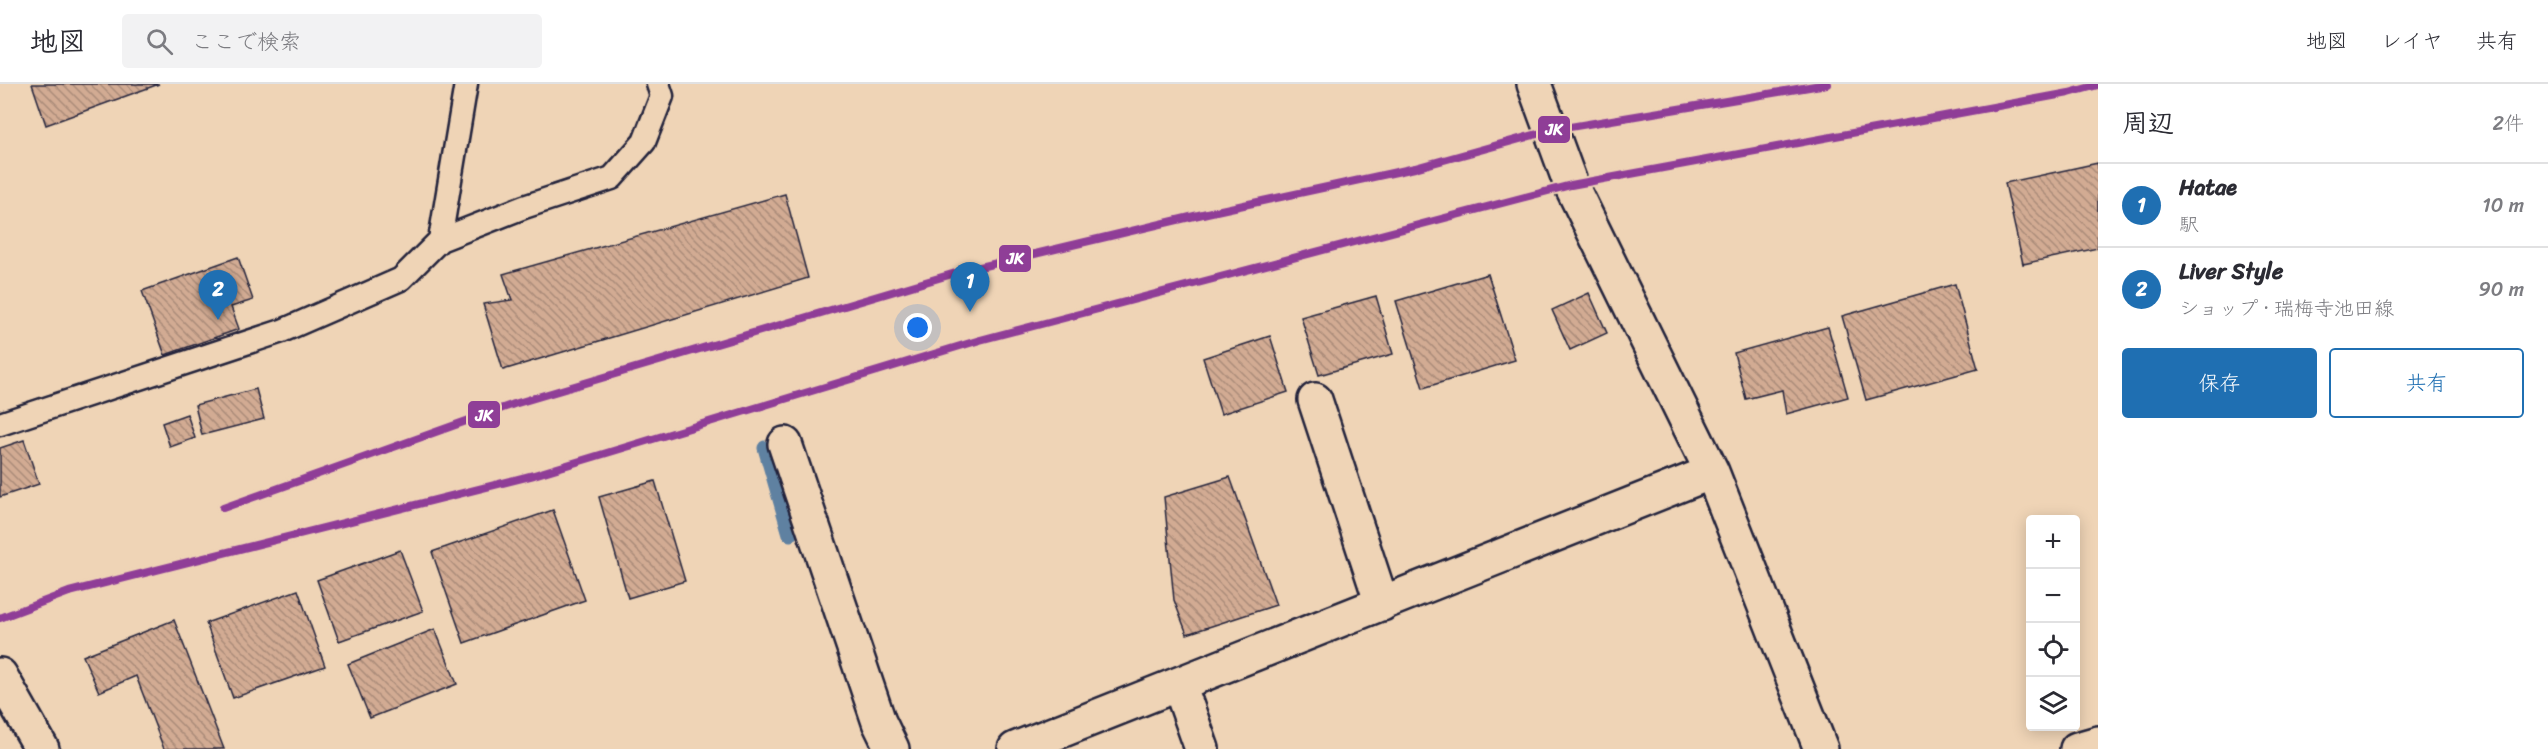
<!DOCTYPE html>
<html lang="ja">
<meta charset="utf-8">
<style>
:root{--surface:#fff;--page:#f2f2f3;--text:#2b2b33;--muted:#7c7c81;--line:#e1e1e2;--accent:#1f6fb2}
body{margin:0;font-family:Sriracha,"Klee One",sans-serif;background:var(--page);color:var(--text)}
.controls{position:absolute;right:18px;bottom:18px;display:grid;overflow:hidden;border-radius:6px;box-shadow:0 3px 15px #0003}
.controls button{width:54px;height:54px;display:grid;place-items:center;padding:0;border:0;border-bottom:2px solid var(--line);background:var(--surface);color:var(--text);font:30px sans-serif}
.you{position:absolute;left:918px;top:244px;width:21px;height:21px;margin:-15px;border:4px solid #fff;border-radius:50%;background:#1a73e8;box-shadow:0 0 0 9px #1a73e833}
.badge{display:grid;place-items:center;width:39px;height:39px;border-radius:50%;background:var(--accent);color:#fff;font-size:20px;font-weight:700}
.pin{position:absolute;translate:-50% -50px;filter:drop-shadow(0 2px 3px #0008)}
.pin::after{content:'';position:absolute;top:32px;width:21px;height:18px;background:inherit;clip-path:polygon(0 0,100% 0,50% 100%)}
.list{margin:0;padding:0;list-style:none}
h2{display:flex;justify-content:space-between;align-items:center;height:78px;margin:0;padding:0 24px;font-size:26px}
h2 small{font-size:20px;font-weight:400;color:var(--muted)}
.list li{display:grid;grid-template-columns:39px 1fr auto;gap:18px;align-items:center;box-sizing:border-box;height:84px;padding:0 24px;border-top:2px solid var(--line)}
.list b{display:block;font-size:22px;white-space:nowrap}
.list p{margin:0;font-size:20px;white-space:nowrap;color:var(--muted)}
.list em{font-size:20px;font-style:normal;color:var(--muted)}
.actions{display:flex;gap:12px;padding:18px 24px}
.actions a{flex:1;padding:14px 0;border:2px solid var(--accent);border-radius:6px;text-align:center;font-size:21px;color:var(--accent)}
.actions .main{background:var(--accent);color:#fff}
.icon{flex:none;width:33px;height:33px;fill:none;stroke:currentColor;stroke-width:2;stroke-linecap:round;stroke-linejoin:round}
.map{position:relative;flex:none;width:2098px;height:665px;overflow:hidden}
header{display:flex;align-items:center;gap:36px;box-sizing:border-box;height:84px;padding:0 30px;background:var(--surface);border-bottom:2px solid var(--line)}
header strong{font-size:28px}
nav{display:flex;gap:33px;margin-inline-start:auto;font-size:21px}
.search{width:420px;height:54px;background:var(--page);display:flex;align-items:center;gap:15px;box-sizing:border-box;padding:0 21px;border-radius:6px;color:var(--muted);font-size:22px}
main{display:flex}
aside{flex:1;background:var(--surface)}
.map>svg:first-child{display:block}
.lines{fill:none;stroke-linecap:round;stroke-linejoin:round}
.stream{stroke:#5f81a1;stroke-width:15}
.building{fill:url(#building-back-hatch);stroke:#22223b;stroke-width:1.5}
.lane-casing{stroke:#22223b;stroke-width:27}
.street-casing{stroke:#22223b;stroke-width:38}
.secondary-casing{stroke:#22223b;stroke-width:38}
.lane{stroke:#efd4b6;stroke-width:22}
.street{stroke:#efd4b6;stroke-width:33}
.secondary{stroke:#efd4b6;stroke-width:33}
.rail-1-casing{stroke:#efd4b6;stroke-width:12}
.rail-1{stroke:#8f3e97;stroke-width:8}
.line-badge{stroke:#efd4b6;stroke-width:2}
.badge-label{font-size:16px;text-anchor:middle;font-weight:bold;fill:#fff}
</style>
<header>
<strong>地図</strong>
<div class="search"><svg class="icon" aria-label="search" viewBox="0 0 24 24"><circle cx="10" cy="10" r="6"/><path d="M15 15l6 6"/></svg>ここで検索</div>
<nav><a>地図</a><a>レイヤ</a><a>共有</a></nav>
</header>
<main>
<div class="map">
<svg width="2098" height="665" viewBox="0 0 2098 665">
<defs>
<pattern id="building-back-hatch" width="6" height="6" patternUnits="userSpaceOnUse" patternTransform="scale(1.5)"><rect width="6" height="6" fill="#d2ab93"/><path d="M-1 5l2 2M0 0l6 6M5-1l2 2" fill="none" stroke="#aa8b79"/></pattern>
</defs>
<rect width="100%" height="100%" fill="#efd4b6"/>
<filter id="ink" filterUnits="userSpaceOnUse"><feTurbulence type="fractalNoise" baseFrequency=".0167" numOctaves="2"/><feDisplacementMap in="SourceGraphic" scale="12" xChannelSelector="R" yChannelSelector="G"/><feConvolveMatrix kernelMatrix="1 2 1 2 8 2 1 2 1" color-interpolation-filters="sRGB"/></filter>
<g filter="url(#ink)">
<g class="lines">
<path class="stream" d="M765,364L790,450"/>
</g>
<path class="building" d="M32,0H159L46,41Z
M2098,79V164L2023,180L2005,99Z
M785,110L808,194L503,286L483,220L512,216L503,190Z
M238,173L253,216L231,223L239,245L165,271L142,207Z
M1488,190L1515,276L1423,304L1396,217Z
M1955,200L1978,285L1866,316L1842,232Z
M1589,209L1607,249L1570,266L1552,226Z
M1376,212L1393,270L1319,291L1301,233Z
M1828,243L1848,313L1786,330L1782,306L1746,315L1734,269Z
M1270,252L1288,308L1221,330L1203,274Z
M256,305L264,335L202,351L195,321Z
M187,330L195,354L170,363L162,339Z
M24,356L39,400L0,413V364Z
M1230,393L1276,521L1187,550L1174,516L1164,413Z
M655,397L685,497L628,514L599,413Z
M553,426L585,516L464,559L432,468Z
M400,466L423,527L339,557L317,496Z
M298,506L325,582L233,614L206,539Z
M174,536L224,665H164L136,592L99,608L83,572Z
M435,545L457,600L370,634L348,580Z"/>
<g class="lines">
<defs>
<path id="lane" d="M440,156L466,0
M0,340L282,247L401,195L440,156L524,123L612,94L644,58L662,12L658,0"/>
<path id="street" d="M1534,0L1571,101L1712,388L1821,665
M1315,316L1382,520
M785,360L879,638L892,665
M1179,600L1202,665
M1015,665L1712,388
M2077,665L2098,659"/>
<path id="secondary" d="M0,591L42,665"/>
</defs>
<use href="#lane" class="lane-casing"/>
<use href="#street" class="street-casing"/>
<use href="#secondary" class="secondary-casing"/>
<use href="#lane" class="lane"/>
<use href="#street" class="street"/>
<use href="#secondary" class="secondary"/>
<defs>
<path id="rail-1" d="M223,424L514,320L959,188L1207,129L1415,84L1552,46L1827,0
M0,534L69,508L534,391L980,256L1571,101L2069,9L2098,1"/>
</defs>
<use href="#rail-1" class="rail-1-casing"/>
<use href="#rail-1" class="rail-1"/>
</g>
</g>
<g class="line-badge">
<rect x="1537" y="31" width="34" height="29" rx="6" fill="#8f3e97"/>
<rect x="998" y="160" width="34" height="29" rx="6" fill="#8f3e97"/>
<rect x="467" y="316" width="34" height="29" rx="6" fill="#8f3e97"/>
</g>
<g class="badge-label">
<text x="1554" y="51">JK</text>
<text x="1015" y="180">JK</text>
<text x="484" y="337">JK</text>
</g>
</svg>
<div class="controls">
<button>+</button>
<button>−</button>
<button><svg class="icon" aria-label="locate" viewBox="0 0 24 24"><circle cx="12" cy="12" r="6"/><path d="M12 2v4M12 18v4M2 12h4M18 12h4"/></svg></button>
<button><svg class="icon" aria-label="layers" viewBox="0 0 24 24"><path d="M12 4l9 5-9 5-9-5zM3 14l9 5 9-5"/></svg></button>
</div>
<div class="you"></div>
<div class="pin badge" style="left:970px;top:228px">1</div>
<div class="pin badge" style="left:218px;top:236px">2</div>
</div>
<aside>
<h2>周辺<small>2件</small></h2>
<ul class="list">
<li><span class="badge">1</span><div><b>Hatae</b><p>駅</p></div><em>10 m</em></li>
<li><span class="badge">2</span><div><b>Liver Style</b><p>ショップ · 瑞梅寺池田線</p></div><em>90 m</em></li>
</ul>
<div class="actions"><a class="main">保存</a><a>共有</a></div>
</aside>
</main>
